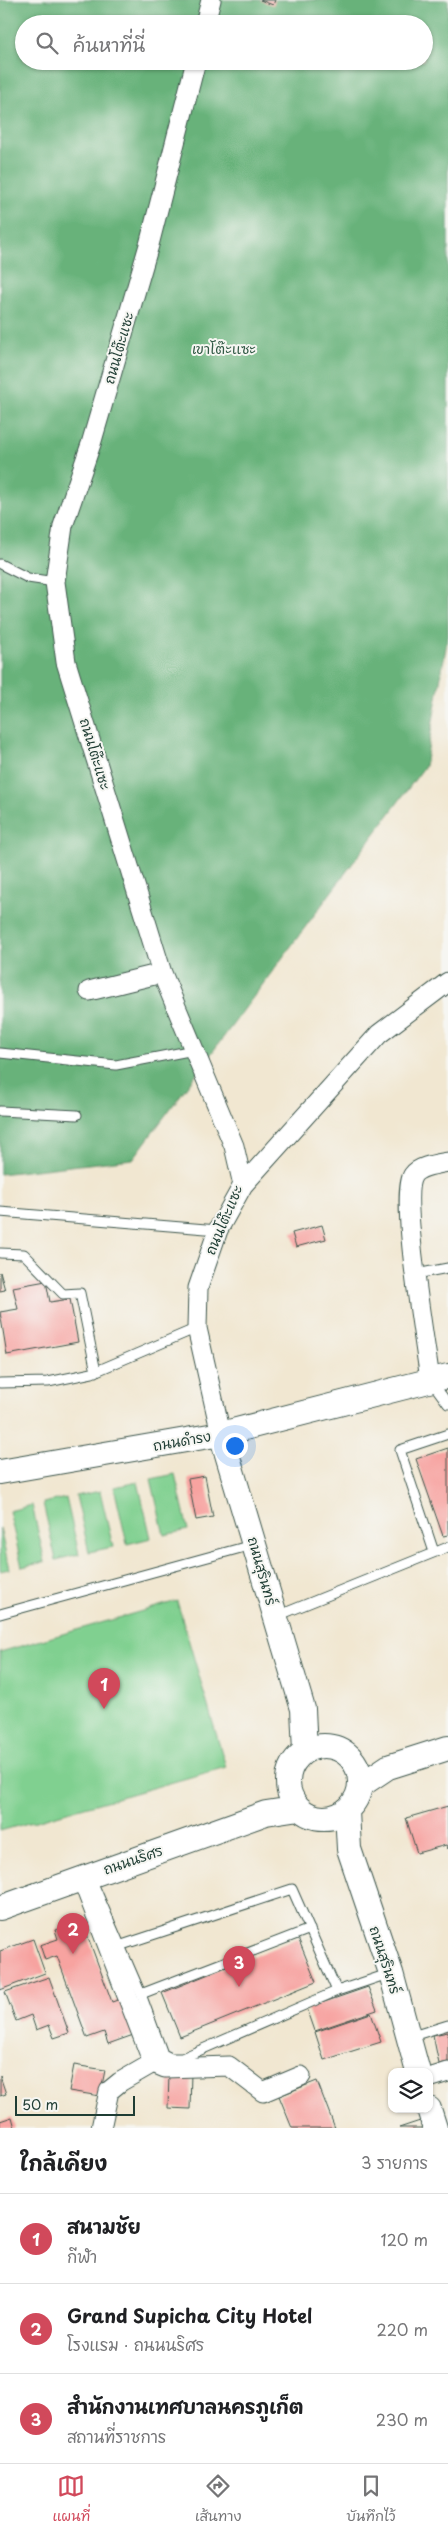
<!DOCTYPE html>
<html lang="th">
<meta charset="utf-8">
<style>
:root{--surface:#fff;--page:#f6f6f6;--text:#202124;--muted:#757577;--line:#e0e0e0;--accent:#d1495b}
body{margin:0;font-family:"Playpen Sans","Playpen Sans Thai",sans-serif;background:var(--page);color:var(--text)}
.controls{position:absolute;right:15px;bottom:15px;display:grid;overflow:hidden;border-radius:10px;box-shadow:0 1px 4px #0004}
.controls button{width:45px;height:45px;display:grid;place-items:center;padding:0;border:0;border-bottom:1px solid var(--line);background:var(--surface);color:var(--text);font:25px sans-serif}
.scale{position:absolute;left:15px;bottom:12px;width:120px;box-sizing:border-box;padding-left:5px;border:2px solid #1f3d34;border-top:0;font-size:14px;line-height:18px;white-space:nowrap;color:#1f3d34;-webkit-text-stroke:4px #f6f6f2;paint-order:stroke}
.you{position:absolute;left:234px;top:1445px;width:18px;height:18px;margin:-12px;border:4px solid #fff;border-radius:50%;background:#1a73e8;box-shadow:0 0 0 8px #1a73e833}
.badge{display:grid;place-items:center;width:32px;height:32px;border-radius:50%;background:var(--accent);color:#fff;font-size:16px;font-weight:700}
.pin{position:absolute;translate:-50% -41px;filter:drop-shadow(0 1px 2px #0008)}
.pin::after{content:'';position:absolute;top:26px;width:18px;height:15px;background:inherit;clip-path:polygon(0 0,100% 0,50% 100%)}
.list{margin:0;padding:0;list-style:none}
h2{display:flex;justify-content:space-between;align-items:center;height:65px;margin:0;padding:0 20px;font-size:21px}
h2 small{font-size:16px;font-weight:400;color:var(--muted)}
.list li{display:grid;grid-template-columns:32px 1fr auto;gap:15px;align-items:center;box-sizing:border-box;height:90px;padding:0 20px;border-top:1px solid var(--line)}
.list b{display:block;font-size:19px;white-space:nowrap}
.list p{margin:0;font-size:16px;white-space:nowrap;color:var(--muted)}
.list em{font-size:16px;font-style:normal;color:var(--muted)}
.icon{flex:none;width:28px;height:28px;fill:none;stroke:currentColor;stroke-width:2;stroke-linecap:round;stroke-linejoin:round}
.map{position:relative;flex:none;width:448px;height:2128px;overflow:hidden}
.search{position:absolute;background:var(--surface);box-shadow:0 1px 4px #0004;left:15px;right:15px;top:15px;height:55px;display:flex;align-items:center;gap:12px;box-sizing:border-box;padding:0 18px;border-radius:28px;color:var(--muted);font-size:19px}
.sheet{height:335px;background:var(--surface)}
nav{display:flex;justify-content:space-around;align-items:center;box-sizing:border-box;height:70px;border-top:1px solid var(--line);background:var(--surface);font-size:14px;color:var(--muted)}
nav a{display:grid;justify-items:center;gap:2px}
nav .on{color:var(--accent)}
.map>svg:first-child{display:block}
.green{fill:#80d090;stroke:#508662}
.forest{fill:#68b27a;stroke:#447857;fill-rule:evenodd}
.building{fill:#f7a3a0}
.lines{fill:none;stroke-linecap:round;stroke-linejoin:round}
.service-casing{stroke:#3e564c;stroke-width:11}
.minor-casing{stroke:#3e564c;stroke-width:21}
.tertiary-casing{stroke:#3e564c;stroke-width:26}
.service{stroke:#fff;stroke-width:9}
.minor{stroke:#fff;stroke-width:19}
.tertiary{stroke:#fff;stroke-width:24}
.labels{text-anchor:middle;stroke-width:4;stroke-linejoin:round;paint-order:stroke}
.street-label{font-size:14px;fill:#1f3d34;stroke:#f6f6f2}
.park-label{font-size:14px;fill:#325a46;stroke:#f6f6f2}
</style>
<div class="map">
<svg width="448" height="2128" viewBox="0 0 448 2128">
<rect width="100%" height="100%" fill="#f6f6f2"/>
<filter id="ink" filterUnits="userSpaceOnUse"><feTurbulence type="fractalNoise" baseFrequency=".02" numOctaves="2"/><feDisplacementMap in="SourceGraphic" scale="10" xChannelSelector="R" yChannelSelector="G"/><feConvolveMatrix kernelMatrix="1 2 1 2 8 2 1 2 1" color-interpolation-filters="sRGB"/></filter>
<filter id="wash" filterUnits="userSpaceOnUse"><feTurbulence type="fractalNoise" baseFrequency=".0096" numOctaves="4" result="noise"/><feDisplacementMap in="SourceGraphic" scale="20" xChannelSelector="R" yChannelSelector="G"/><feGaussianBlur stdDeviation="1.12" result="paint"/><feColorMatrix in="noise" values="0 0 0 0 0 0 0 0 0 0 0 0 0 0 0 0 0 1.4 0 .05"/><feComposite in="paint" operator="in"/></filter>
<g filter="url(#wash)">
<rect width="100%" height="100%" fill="#f1e7d1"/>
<path class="green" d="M175,1474L188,1530L164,1535L151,1479Z
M138,1482L151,1538L127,1544L114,1487Z
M100,1491L113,1547L89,1552L76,1496Z
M66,1498L79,1554L56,1560L43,1503Z
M32,1505L45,1562L22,1567L9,1511Z
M0,1528L9,1569L0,1571Z
M177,1601L226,1767L0,1831V1652Z"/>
<path class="forest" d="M0,0H448V636L425,766L133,1159L0,1174ZM24,24H424V61H24Z"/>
<g id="blocks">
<path class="building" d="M260,0H275L273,5Z
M322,1225L326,1239L296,1247L292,1233Z
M0,1272L5,1290L0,1291Z
M46,1281L50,1302L70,1299L78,1342L7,1355L0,1312L18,1309L13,1287Z
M448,1448V1535L443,1536L416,1459Z
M205,1476L213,1517L196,1520L188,1479Z
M448,1806V1849L446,1845L417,1853L406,1818Z
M82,1921L112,2002L126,1997L139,2033L108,2044L104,2032L87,2038L57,1956L45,1960L40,1945L58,1939L55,1930Z
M298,1938L316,1982L180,2037L162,1993Z
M33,1939L45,1973L0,1990V1951Z
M49,1977L69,2033L54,2038L49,2025L36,2030L31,2015L16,2021L5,1992Z
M368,1987L377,2010L315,2031L307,2008Z
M371,2013L381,2042L324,2060L315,2032Z
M448,2032V2062L439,2064L433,2035Z
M74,2065L105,2070L100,2096L69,2091Z
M169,2073H191L190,2109L168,2108Z
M0,2076L6,2094L0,2096Z
M317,2081L335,2128H292L279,2096Z
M12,2117L15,2128H0V2121Z
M420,2121L422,2128H399Z"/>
</g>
</g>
<g filter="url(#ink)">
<use href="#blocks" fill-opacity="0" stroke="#3e564c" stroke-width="1"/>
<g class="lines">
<defs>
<path id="service" d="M0,564L28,578L55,582
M0,1053L116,1065L194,1050
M0,1111L77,1115
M0,1212L218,1230
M0,1253L24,1254L63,1294L80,1293L96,1372
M416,1274L448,1268
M432,1382L448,1404
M0,1383L48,1382L92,1373L197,1328
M434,1552L400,1450L448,1434
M0,1614L252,1545
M277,1616L448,1547
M90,1876L141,1994
M310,1929L141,1994L163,2054L171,2058H182L337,1991L391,1973
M122,1945L292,1889L337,1991
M409,2037L448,2025"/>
<path id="minor" d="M205,24L211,0
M196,61L149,245L91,444L63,526L55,582L66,662L162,973L234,1146L243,1185
M89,991L162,973
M430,1380C426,1347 399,1195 413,1175C419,1166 438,1164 448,1162
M221,1434L197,1328L198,1288L218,1230L243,1185L379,1034L448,982
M82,1879L153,2063L165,2068L229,2066L263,2092L301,2076
M429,2078L448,2072
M101,2128L109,2091L120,2082L153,2063"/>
<path id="tertiary" d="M221,1434L303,1709L305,1751
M0,1472L221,1434L448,1376
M288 1782a36 36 0 1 1 72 0a36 36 0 1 1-72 0Z
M361,1785L388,1767L448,1748
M347,1811L349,1849L391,1973L418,2072
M0,1908L266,1813L299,1808
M429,2109L435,2128"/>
</defs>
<use href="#service" class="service-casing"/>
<use href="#minor" class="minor-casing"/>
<use href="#tertiary" class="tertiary-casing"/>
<use href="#service" class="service"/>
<use href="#minor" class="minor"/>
<use href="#tertiary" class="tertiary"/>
</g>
</g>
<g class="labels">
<g class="street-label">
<text transform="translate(119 348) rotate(-74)" y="5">ถนนโต๊ะแซะ</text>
<text transform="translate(95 754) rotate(73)" y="5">ถนนโต๊ะแซะ</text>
<text transform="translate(224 1220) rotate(-67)" y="5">ถนนโต๊ะแซะ</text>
<text transform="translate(182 1441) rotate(-10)" y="5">ถนนดำรง</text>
<text transform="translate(262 1571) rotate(74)" y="5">ถนนสุรินทร์</text>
<text transform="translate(133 1860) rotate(-19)" y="5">ถนนนริศร</text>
<text transform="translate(385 1960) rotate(72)" y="5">ถนนสุรินทร์</text>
</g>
<g class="park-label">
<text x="224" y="354">เขาโต๊ะแซะ</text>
</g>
</g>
</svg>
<div class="controls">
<button><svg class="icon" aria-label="layers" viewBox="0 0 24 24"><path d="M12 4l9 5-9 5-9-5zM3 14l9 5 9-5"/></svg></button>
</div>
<div class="scale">50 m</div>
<div class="you"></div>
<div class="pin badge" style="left:104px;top:1709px">1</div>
<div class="pin badge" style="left:73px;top:1954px">2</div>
<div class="pin badge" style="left:239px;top:1987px">3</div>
<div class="search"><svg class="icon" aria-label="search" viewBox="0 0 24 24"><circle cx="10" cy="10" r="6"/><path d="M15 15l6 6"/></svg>ค้นหาที่นี่</div>
</div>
<section class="sheet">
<h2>ใกล้เคียง<small>3 รายการ</small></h2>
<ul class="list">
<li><span class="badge">1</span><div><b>สนามชัย</b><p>กีฬา</p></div><em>120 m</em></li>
<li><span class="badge">2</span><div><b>Grand Supicha City Hotel</b><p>โรงแรม · ถนนนริศร</p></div><em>220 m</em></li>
<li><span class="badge">3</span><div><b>สำนักงานเทศบาลนครภูเก็ต</b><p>สถานที่ราชการ</p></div><em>230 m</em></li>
</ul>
</section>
<nav>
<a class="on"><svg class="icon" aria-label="map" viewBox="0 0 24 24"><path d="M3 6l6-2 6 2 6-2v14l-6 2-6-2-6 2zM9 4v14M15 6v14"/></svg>แผนที่</a>
<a><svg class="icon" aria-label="directions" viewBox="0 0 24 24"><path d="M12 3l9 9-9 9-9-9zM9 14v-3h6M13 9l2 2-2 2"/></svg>เส้นทาง</a>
<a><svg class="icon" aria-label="saved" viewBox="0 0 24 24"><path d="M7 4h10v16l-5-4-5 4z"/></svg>บันทึกไว้</a>
</nav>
